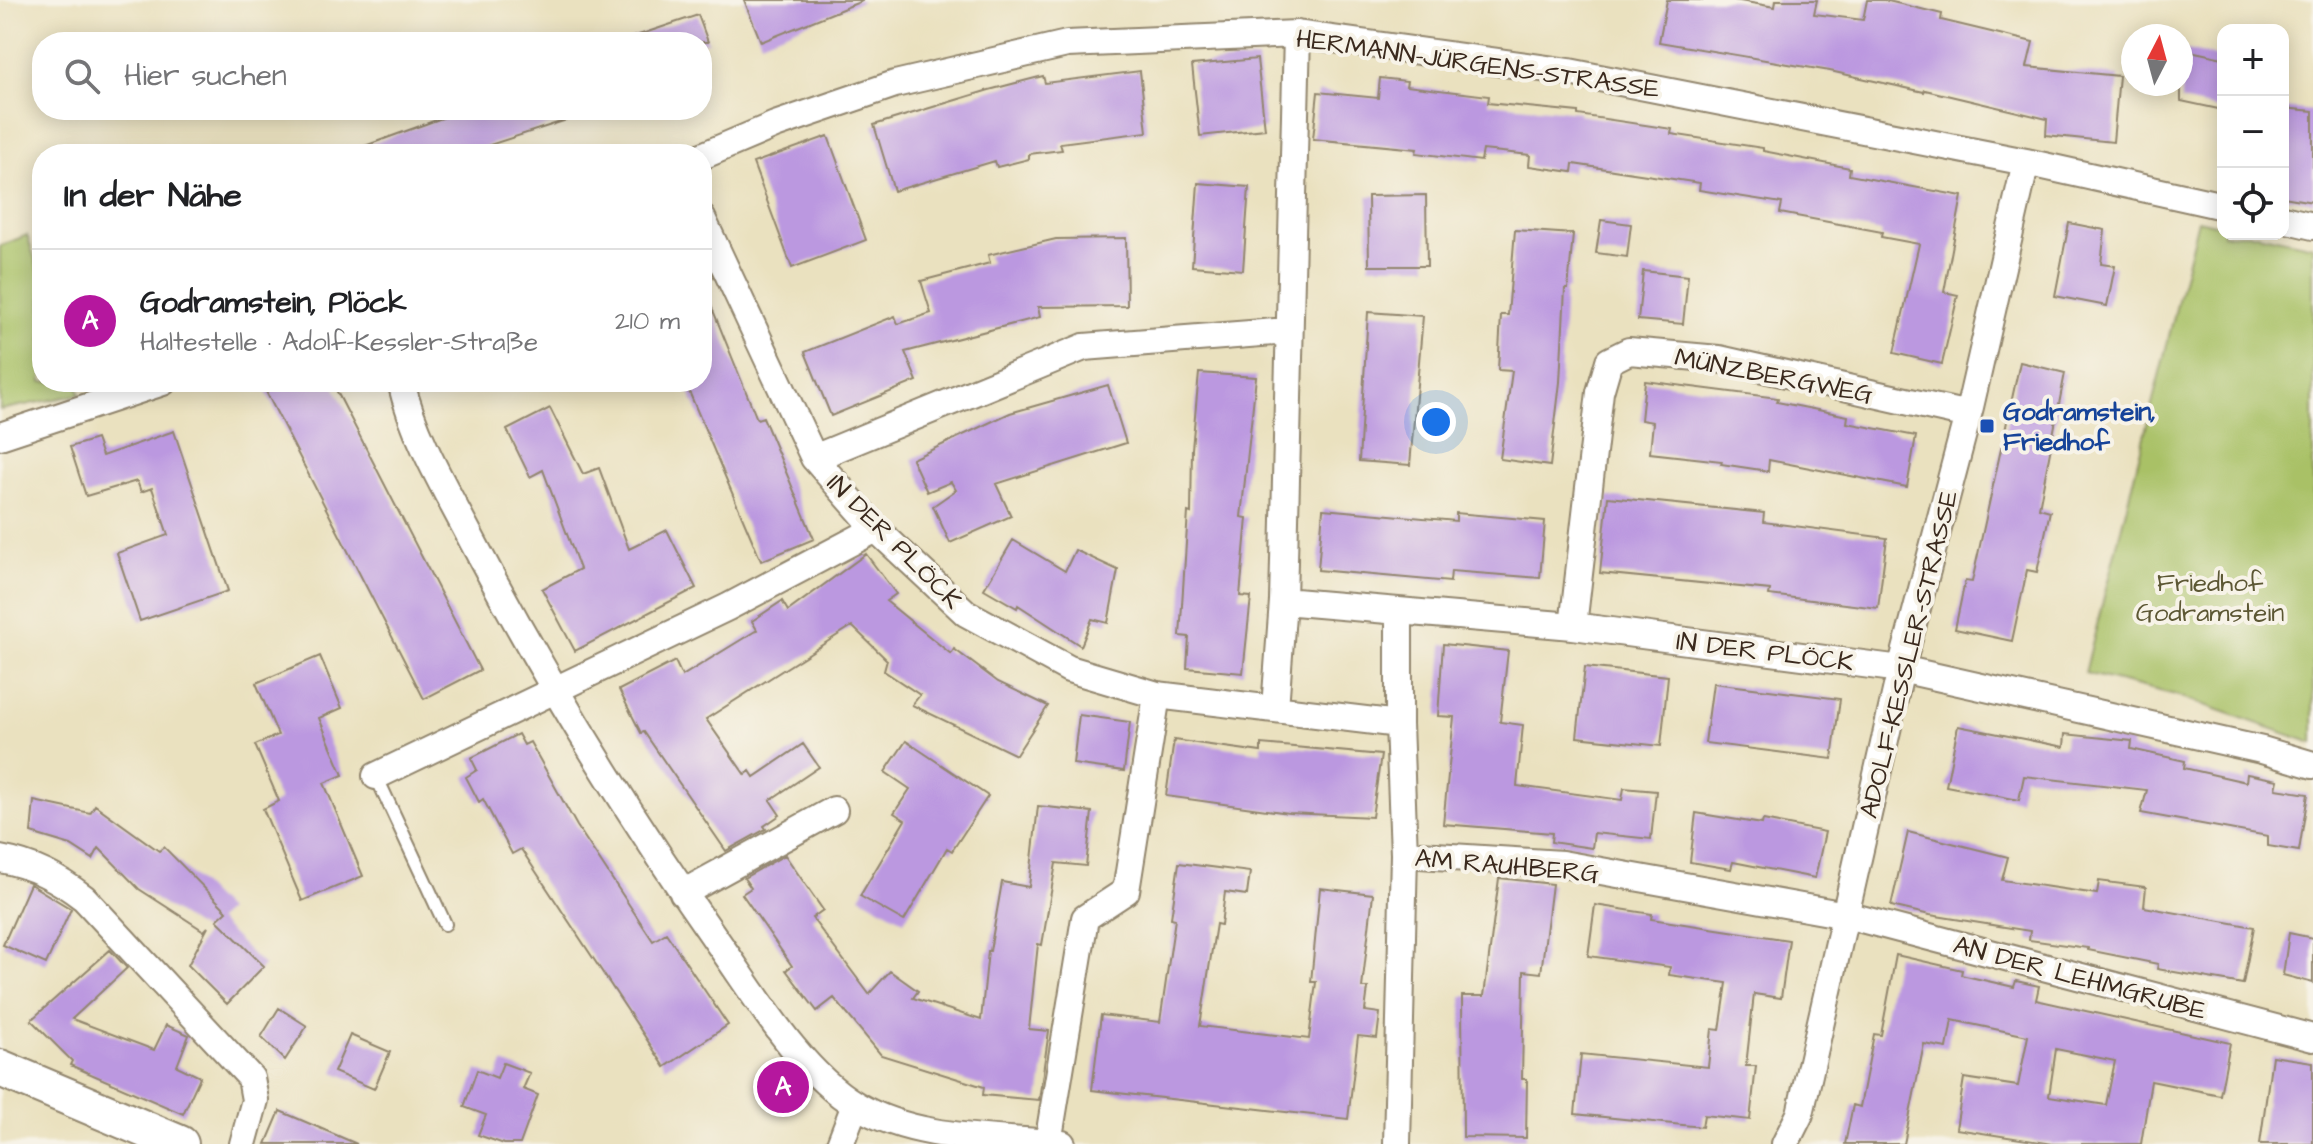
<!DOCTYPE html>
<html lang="de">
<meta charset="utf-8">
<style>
:root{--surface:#fff;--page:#f6f6f6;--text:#202124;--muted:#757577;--line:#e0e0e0;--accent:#b5179e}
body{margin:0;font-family:"Architects Daughter",sans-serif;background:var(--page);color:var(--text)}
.controls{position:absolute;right:24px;top:24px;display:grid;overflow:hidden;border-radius:16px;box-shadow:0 4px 20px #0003}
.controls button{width:72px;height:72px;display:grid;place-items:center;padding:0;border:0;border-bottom:2px solid var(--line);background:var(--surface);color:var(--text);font:40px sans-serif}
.compass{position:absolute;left:2121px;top:24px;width:72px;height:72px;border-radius:50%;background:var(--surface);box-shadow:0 4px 20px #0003;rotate:6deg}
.you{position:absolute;left:1436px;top:422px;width:28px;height:28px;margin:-20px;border:6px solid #fff;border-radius:50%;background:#1a73e8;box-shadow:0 0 0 12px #1a73e833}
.badge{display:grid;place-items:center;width:52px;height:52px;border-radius:50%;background:var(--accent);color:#fff;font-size:26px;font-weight:700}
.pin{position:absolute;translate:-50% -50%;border:4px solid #fff;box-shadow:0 2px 8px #0006}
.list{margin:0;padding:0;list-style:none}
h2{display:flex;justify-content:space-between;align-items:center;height:104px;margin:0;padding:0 32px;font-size:34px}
h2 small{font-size:26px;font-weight:400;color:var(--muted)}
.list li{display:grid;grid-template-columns:52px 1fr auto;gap:24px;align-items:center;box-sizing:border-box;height:144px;padding:0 32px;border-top:2px solid var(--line)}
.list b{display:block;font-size:30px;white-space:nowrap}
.list p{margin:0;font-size:26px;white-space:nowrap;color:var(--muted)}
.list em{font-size:26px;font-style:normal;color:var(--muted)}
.icon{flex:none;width:44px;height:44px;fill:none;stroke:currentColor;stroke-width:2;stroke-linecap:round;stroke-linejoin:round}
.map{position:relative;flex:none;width:2313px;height:1144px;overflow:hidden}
.search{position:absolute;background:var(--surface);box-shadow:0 4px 20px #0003;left:32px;top:32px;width:680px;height:88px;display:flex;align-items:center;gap:20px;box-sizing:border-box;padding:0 28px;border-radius:32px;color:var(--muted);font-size:30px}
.panel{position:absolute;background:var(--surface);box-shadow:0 4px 20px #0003;left:32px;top:144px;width:680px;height:248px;border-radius:32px}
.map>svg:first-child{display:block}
.green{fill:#a9c166;stroke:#727642;stroke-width:2}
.building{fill:#bb98e0;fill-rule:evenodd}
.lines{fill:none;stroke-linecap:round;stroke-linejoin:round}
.service-casing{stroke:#92866e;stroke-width:16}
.minor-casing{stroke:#92866e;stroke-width:30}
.secondary-casing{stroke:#92866e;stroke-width:40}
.service{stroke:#fff;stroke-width:12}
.minor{stroke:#fff;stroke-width:26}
.secondary{stroke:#fff;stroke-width:36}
.transit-dot{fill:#1a4fb4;stroke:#f7f3e8;stroke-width:3}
.labels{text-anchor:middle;stroke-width:8;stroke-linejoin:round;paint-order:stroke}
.street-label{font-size:26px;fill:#3b2a1e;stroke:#f7f3e8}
.transit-label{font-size:26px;font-weight:bold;fill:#164399;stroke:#f7f3e8;text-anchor:start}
.park-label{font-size:26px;fill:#5c5734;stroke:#f7f3e8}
</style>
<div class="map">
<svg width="2313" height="1144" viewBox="0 0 2313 1144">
<rect width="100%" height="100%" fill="#f7f3e8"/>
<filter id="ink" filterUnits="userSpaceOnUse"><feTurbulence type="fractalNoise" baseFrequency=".0125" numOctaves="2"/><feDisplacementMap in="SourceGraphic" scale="16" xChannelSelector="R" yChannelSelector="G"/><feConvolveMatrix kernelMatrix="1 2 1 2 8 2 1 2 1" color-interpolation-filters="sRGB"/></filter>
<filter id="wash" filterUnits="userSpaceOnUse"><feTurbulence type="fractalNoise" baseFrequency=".006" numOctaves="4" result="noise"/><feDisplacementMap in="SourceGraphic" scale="32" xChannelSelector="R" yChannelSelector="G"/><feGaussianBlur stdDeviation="1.8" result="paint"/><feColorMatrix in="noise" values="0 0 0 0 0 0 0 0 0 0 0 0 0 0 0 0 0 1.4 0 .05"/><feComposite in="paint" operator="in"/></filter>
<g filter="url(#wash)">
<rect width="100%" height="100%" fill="#eae1bf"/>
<path class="green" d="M2198,220L2223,226V234H2258L2313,246V743L2176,695L2085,673Z
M27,235L42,281V382H76L80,394L0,410V246Z"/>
<g id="blocks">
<path class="building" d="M744,0H862V1L761,42Z
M1667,0H1734L1775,7L1776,0H1817L1814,14L1863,20L1867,0H1884L1942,14L1941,20L2033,42L2027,67L2119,76L2113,142L2046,135L2047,119L1925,90L1924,92L1830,71L1659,42Z
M698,15L708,42H631L630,38Z
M2181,49L2223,58V110L2181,101Z
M1257,59L1265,129L1200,136L1192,65Z
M1140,71L1147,132L1060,143L1062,150L1029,154V159L997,167L995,161L894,191L874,125L989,90L1043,76L1045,83Z
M1380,78L1407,81L1406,86L1489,96L1488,103L1578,112V115L1672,129L1671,134L1763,148V151L1850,168L1849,175L1962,196L1944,292L1958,295L1942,364L1894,353L1919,244L1881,237L1882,232L1780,213L1782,203L1699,190L1700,183L1573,164L1572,172L1529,166L1530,155L1483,150L1481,161L1416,153L1417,149L1313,139L1318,92L1378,98Z
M2283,108L2313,111V202L2283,197Z
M464,110H581L582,115L462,154H351V151Z
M828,136L866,240L792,268L753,163Z
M1198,183L1249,187L1243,270L1192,266Z
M1426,195L1427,266H1369L1368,196Z
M1601,220L1631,224L1627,257L1596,253Z
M2069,223L2105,230L2101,264L2115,266L2107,306L2055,296Z
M1515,230L1573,234L1568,289H1565L1560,382L1550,466L1500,459L1512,371L1498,370L1501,315H1508Z
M1126,238L1127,306L1038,307L1040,317L905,352L917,381L831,416L805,352L895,316L898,324L931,313L921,281L990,263L988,255L1056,239Z
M1643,271L1688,276L1683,324L1638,320Z
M702,283L757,419L763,417L814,539L761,561L685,382H702Z
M1368,312L1423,316L1410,465L1359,461Z
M2020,362L2065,373L2039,508L2050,511L2037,572L2027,570L2012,641L1955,629L1965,581L1972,582Z
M1199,373L1256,377L1241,517L1247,518L1240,596L1251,597L1243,673L1187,668L1189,637L1180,636L1188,512L1191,513L1192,449Z
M1645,381L1778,398L1777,402L1848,416L1847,423L1916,436L1907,487L1769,460L1768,471L1721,464L1722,461L1650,453L1653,422L1641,420Z
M261,382H332L480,670L424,699Z
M1108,385L1126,443L996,484L1011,516L950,543L933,506L956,490L951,482L927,492L912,459L1010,413Z
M550,408L583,474L599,468L629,549L667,530L696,588L575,651L542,589L580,569L543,470L530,477L507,430Z
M174,431L228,591L140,621L117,553L168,535L152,488L141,492L137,481L86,496L70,447L96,439L102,456Z
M1608,497L1764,513L1763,522L1887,538L1878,608L1769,595L1770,590L1600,573Z
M1323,509L1456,521V513L1545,521L1540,578L1451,571L1450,582L1318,570Z
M1013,540L1065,571L1075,550L1118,570L1108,623L1092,619L1081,646L1018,605L1017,608L984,589Z
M866,554L896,594L886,601L951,654L954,649L998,682L1048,706L1016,755L912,705L920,695L884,671L887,660L852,626L706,719L745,775L750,771L754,777L803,744L819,767L770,800L780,815L764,826L766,829L726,851L644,732L641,733L619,690L675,661L682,676L757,630L752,621L782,601L788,611Z
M1443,644L1508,651L1500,722L1523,725L1517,786L1622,800L1624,788L1656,791L1651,839L1594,833L1592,848L1551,842L1552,833L1443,824L1454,717L1438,716Z
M320,656L342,708L319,718L343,775L324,783L363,876L302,901L263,809L279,801L255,745L278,735L256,683Z
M1585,667L1668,676L1661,746L1577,737Z
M1713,683L1840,699L1832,759L1705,743Z
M1079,715L1130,722L1124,771L1073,764Z
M1958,726L2064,747L2065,734L2132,741L2131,749L2185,761L2184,768L2246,782L2247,774L2278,780L2276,789L2308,794L2299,851L2268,846V836L2141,813L2147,790L2024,776L2019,800L1946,786Z
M518,734L524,745L530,742L577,826L653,941L666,933L728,1025L665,1067L521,849L512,854L483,799L479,802L466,777L477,770L471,758Z
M1174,740L1261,752V744L1381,755L1372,817L1289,813L1166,796Z
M906,741L988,796L952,851L947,848L904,921L860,896L905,820L894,813L910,789L885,772Z
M34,801L90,813L95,805L159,851L164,847L227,911L217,920L264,966L227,1004L188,965L208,927L204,931L139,889L99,848L93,859L71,845L31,833Z
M1038,806L1092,812L1086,866L1056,863L1042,945L1038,944L1029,1029L1049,1031L1039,1100L983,1095L984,1087L881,1055L834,998L817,1011L786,970L792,966L742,894L751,888L744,878L785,855L823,910L812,918L869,994L890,971L918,991L913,998L981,1020L988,951H990L1002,882L1029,887Z
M1696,813L1762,824L1763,820L1825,832L1815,878L1733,862L1731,869L1690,862Z
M1908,832L2008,857L2002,880L2097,894L2099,881L2146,887L2144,907L2254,927L2243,984L2157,969L2158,964L2088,950V948L2029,940L2030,931L1930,915L1891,906Z
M1179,863L1250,872L1247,895L1225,892L1221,925L1216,924L1200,1026L1309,1039L1316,982H1311L1320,888L1373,894L1362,988H1368L1365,1011L1380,1013L1377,1038L1358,1036L1348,1119L1092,1090L1101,1015L1160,1022L1175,919L1171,918Z
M1499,878L1552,884L1541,973L1524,971L1522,1079H1527L1526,1138L1463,1137L1462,996H1484Z
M30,884L71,909L46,964L3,945Z
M1595,905L1652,914L1651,919L1789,940L1781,998L1754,994L1746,1066H1756L1750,1120L1704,1115L1702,1127L1575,1114L1581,1054L1708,1067L1712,1029L1720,1030L1727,983L1669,975L1670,967L1588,956Z
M2289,933L2313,938V983L2283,975Z
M110,950L127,968L72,1019L154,1050L166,1025L189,1035L177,1066L200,1077L183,1114L70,1065L72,1061L31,1020Z
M1896,955L1962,970L1961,975L2014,987L2016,981L2039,986L2036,1000L2230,1043L2220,1095L2151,1081L2141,1144H2053L1956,1129L1964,1078L2018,1086L2028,1036L1952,1020L1947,1048L1924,1044L1904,1144H1845L1853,1105L1860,1107L1874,1034L1881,1035ZM2056,1049L2115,1061L2106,1105L2049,1096Z
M279,1008L307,1026L285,1060L261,1037Z
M350,1035L390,1052L374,1089L334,1072Z
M2272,1056L2313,1062V1144H2260Z
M503,1063L530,1073L523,1089L538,1095L520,1144H504L478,1135L486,1115L464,1107L477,1070L497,1078Z
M280,1111L357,1144H266Z"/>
</g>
</g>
<g filter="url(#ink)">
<use href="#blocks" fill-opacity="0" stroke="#92866e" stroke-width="2"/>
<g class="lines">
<defs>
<path id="service" d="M376,776L445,924"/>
<path id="minor" d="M702,156L775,125L895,84L1067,44L1297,34L1569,72L2026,162L2223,206
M702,218L814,458L876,529L966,613L1069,669L1157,695L1399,724
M2283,219L2313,226
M401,382C414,437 447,492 473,542C548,685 633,822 726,954C760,1003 804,1075 856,1105C917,1141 994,1137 1062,1144
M0,436L163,382
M814,458L1084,347L1288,331
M1283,601L1573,626L1901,669L2262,750L2313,765
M1399,612V724L1404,854
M1573,626L1600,392L1609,361L1629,351L1719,359L1968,415
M1275,708L1283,601L1297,34
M376,776L728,607L876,529
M0,859C33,865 58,878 84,898L251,1078L255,1100L243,1144
M683,893L834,810
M1048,1143L1085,918L1126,891L1157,695
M840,1144L855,1105
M1397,1144L1404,854L1562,864L1846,915L2313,1038
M1785,1144L1800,1114L1901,669L1970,407L2026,162"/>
<path id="secondary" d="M0,1068L180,1144"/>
</defs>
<use href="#service" class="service-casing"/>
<use href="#minor" class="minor-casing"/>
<use href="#secondary" class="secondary-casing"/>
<use href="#service" class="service"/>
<use href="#minor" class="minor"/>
<use href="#secondary" class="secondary"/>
</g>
</g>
<rect class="transit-dot" x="1979" y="418" width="16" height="16" rx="4"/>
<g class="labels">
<g class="street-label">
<text transform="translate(1478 63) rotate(8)" y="9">HERMANN-JÜRGENS-STRASSE</text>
<text transform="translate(1774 375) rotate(11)" y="9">MÜNZBERGWEG</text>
<text transform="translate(895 541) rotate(45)" y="9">IN DER PLÖCK</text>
<text transform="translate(1765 651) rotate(7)" y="9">IN DER PLÖCK</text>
<text transform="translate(1908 654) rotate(-76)" y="9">ADOLF-KESSLER-STRASSE</text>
<text transform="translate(1507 865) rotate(5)" y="9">AM RAUHBERG</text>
<text transform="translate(2080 977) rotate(15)" y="9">AN DER LEHMGRUBE</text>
</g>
<g class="transit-label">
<text x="2003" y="420">Godramstein,<tspan x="2003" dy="30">Friedhof</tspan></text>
</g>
<g class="park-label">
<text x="2210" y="591">Friedhof<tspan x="2210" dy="30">Godramstein</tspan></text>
</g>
</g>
</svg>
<div class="controls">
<button>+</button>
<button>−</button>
<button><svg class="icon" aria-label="locate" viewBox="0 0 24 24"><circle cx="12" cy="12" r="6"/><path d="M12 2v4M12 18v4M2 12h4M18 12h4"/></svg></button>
</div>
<svg class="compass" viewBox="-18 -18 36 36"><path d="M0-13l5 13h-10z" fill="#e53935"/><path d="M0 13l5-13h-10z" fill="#757577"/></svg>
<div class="you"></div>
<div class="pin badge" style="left:783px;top:1087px">A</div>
<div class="search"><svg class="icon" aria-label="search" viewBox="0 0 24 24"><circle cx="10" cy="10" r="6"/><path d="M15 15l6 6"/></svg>Hier suchen</div>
<section class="panel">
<h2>In der Nähe<small></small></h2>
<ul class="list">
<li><span class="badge">A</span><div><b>Godramstein, Plöck</b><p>Haltestelle · Adolf-Kessler-Straße</p></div><em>210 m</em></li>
</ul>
</section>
</div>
